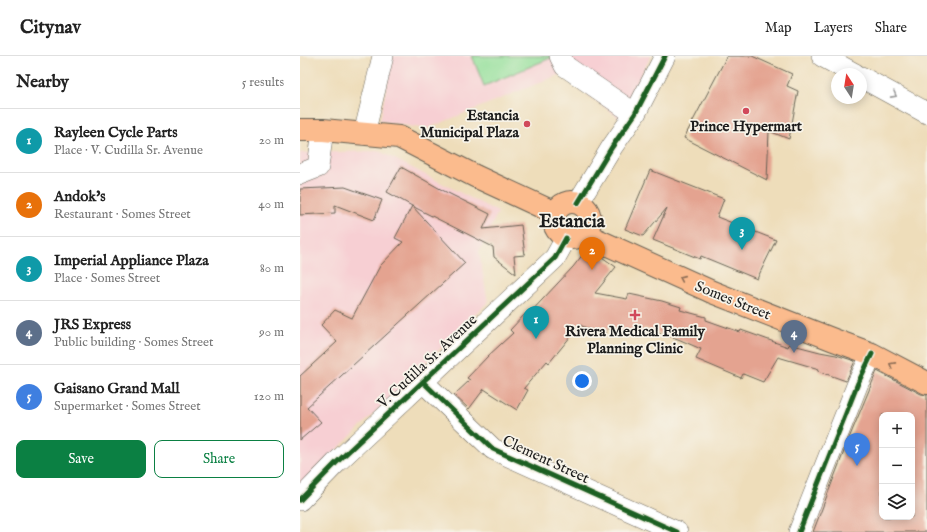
<!DOCTYPE html>
<meta charset="utf-8">
<style>
:root{--surface:#fff;--page:#f6f6f6;--text:#222;--muted:#767676;--line:#e0e0e0;--accent:#0b8043}
body{margin:0;font-family:"IM FELL English",serif;background:var(--page);color:var(--text)}
.controls{position:absolute;right:12px;bottom:12px;display:grid;overflow:hidden;border-radius:8px;box-shadow:0 2px 10px #0003}
.controls button{width:36px;height:36px;display:grid;place-items:center;padding:0;border:0;border-bottom:1px solid var(--line);background:var(--surface);color:var(--text);font:20px sans-serif}
.compass{position:absolute;left:531px;top:12px;width:36px;height:36px;border-radius:50%;background:var(--surface);box-shadow:0 2px 10px #0003;rotate:348deg}
.you{position:absolute;left:282px;top:325px;width:14px;height:14px;margin:-10px;border:3px solid #fff;border-radius:50%;background:#1a73e8;box-shadow:0 0 0 6px #1a73e833}
.badge{display:grid;place-items:center;width:26px;height:26px;border-radius:50%;background:var(--accent);color:#fff;font-size:13px;font-weight:700}
.pin{position:absolute;translate:-50% -33px;filter:drop-shadow(0 1px 2px #0008)}
.pin::after{content:'';position:absolute;top:21px;width:14px;height:12px;background:inherit;clip-path:polygon(0 0,100% 0,50% 100%)}
.list{margin:0;padding:0;list-style:none}
h2{display:flex;justify-content:space-between;align-items:center;height:52px;margin:0;padding:0 16px;font-size:17px}
h2 small{font-size:13px;font-weight:400;color:var(--muted)}
.list li{display:grid;grid-template-columns:26px 1fr auto;gap:12px;align-items:center;box-sizing:border-box;height:64px;padding:0 16px;border-top:1px solid var(--line)}
.list b{display:block;font-size:15px;white-space:nowrap}
.list p{margin:0;font-size:13px;white-space:nowrap;color:var(--muted)}
.list em{font-size:13px;font-style:normal;color:var(--muted)}
.actions{display:flex;gap:8px;padding:12px 16px}
.actions a{flex:1;padding:9px 0;border:1px solid var(--accent);border-radius:8px;text-align:center;font-size:14px;color:var(--accent)}
.actions .main{background:var(--accent);color:#fff}
.icon{flex:none;width:22px;height:22px;fill:none;stroke:currentColor;stroke-width:2;stroke-linecap:round;stroke-linejoin:round}
.map{position:relative;flex:none;width:627px;height:476px;overflow:hidden}
header{display:flex;align-items:center;gap:24px;box-sizing:border-box;height:56px;padding:0 20px;background:var(--surface);border-bottom:1px solid var(--line)}
header strong{font-size:19px}
nav{display:flex;gap:22px;margin-inline-start:auto;font-size:14px}
main{display:flex}
aside{flex:1;background:var(--surface)}
.map>svg:first-child{display:block}
.built{fill:#f7cfd3}
.green{fill:#95e09c;stroke:#587e5c}
.building{fill:#e4a390;fill-rule:evenodd}
.lines{fill:none;stroke-linecap:round;stroke-linejoin:round}
.minor-casing{stroke:#666053;stroke-width:22}
.major-casing{stroke:#666053;stroke-width:24}
.minor{stroke:#fff;stroke-width:21}
.major{stroke:#fbbb8d;stroke-width:22}
.cycleway-casing{stroke:#f7f3e8;stroke-width:8}
.cycleway{stroke:#1b5e20;stroke-width:5}
.oneway{stroke:#999}
.oneway2{stroke:#8c6c54}
.poi-dot{fill:#d1495b;stroke:#f7f3e8;stroke-width:1.5}
.labels{text-anchor:middle;stroke-width:3.5;stroke-linejoin:round;paint-order:stroke}
.poi-label{font-size:15px;font-weight:bold;fill:#1c1c1c;stroke:#f7f3e8}
.street-label{font-size:15px;fill:#1c1c1c;stroke:#f7f3e8}
.district-label{font-size:19px;font-weight:bold;fill:#1c1c1c;stroke:#f7f3e8}
</style>
<header>
<strong>Citynav</strong>
<nav><a>Map</a><a>Layers</a><a>Share</a></nav>
</header>
<main>
<aside>
<h2>Nearby<small>5 results</small></h2>
<ul class="list">
<li><span class="badge" style="background:#0f9aa8">1</span><div><b>Rayleen Cycle Parts</b><p>Place · V. Cudilla Sr. Avenue</p></div><em>20 m</em></li>
<li><span class="badge" style="background:#e8710a">2</span><div><b>Andok's</b><p>Restaurant · Somes Street</p></div><em>40 m</em></li>
<li><span class="badge" style="background:#0f9aa8">3</span><div><b>Imperial Appliance Plaza</b><p>Place · Somes Street</p></div><em>80 m</em></li>
<li><span class="badge" style="background:#5c6f8a">4</span><div><b>JRS Express</b><p>Public building · Somes Street</p></div><em>90 m</em></li>
<li><span class="badge" style="background:#3f7fe0">5</span><div><b>Gaisano Grand Mall</b><p>Supermarket · Somes Street</p></div><em>120 m</em></li>
</ul>
<div class="actions"><a class="main">Save</a><a>Share</a></div>
</aside>
<div class="map">
<svg width="627" height="476" viewBox="0 0 627 476">
<rect width="100%" height="100%" fill="#f7f3e8"/>
<filter id="ink" filterUnits="userSpaceOnUse"><feTurbulence type="fractalNoise" baseFrequency=".025" numOctaves="2"/><feDisplacementMap in="SourceGraphic" scale="8" xChannelSelector="R" yChannelSelector="G"/><feConvolveMatrix kernelMatrix="1 2 1 2 8 2 1 2 1" color-interpolation-filters="sRGB"/></filter>
<filter id="wash" filterUnits="userSpaceOnUse"><feTurbulence type="fractalNoise" baseFrequency=".012" numOctaves="4" result="noise"/><feDisplacementMap in="SourceGraphic" scale="16" xChannelSelector="R" yChannelSelector="G"/><feGaussianBlur stdDeviation="0.9" result="paint"/><feColorMatrix in="noise" values="0 0 0 0 0 0 0 0 0 0 0 0 0 0 0 0 0 1.4 0 .05"/><feComposite in="paint" operator="in"/></filter>
<g filter="url(#wash)">
<rect width="100%" height="100%" fill="#eeddba"/>
<path class="built" d="M92,0H351L319,62L261,18L126,73L80,65Z
M79,95L198,156L179,196L188,246L0,430V97Z"/>
<path class="green" d="M172,0H253V1L184,30Z"/>
<g id="blocks">
<path class="building" d="M427,0H452L492,18L487,30L498,35L489,83L469,75L467,124L384,82Z
M101,111L144,135L190,158L183,173L221,169L225,199L214,200L216,218L194,201L193,191L112,150L87,136Z
M350,114L424,143L417,161L476,184L457,223L401,200L400,203L353,184L367,152L343,180L325,173Z
M45,131L82,144L74,164L35,149V157L0,159V133Z
M112,150L165,207L7,351L21,366L0,384V320L37,286L21,269L35,254L52,262L80,210L103,186L95,182Z
M287,193L299,199L316,211L295,237L327,243L329,238L362,245L381,251L380,254L406,261V264L440,276L441,274L488,291L489,288L520,296L536,299L555,305L546,325L518,315L519,313L478,301L463,326L443,318L441,322L396,303L401,293L378,283L344,272L339,282L308,272L304,280L280,269L249,307L247,305L224,332L228,334L217,354L184,333L169,353L154,339L170,324L167,322L188,300L213,277L210,274L225,258L227,260L273,211Z
M577,315L621,338L627,339V476H513L550,380ZM582,359H612V461H582Z"/>
</g>
</g>
<g filter="url(#ink)">
<use href="#blocks" fill-opacity="0" stroke="#666053" stroke-width="1"/>
<g class="lines">
<defs>
<path id="minor" d="M260,0L265,10L335,58
M522,0L555,18
M561,21L627,57
M64,78L83,0
M0,118L18,111L23,74
M278,147L312,91L335,58L365,0
M123,326L193,393L377,476
M0,444L36,407L255,202L266,182
M499,476L558,327L572,298"/>
<path id="major" d="M0,74H23L99,81L175,120L255,157
M254 164a18 18 0 1 1 36 0a18 18 0 1 1-36 0Z
M284,178L412,236L534,284L572,298L627,327"/>
</defs>
<use href="#minor" class="minor-casing"/>
<use href="#major" class="major-casing"/>
<use href="#minor" class="minor"/>
<use href="#major" class="major"/>
<defs>
<path id="cycleway" d="M278,147L312,91L335,58L365,0
M123,326L193,393L377,476
M0,444L36,407L255,202L266,182
M499,476L558,327L572,298"/>
</defs>
<use href="#cycleway" class="cycleway-casing"/>
<use href="#cycleway" class="cycleway"/>
</g>
<defs><path id="oneway-chevron" d="M-2-3.5L2.5 0L-2 3.5" fill="none" stroke-width="1.6" stroke-linecap="round" stroke-linejoin="round"/></defs>
<use class="oneway" href="#oneway-chevron" transform="translate(594 39) rotate(29)"/>
<g class="oneway2">
<use href="#oneway-chevron" transform="translate(382 222) rotate(-156)"/>
<use href="#oneway-chevron" transform="translate(592 309) rotate(-151)"/>
</g>
</g>
<g class="poi-dot">
<circle cx="446" cy="55" r="4"/>
<circle cx="227" cy="68" r="4"/>
<path d="M333 253h4v4h4v4h-4v4h-4v-4h-4v-4h4z"/>
</g>
<g class="labels">
<g class="poi-label">
<text x="219" y="64" text-anchor="end">Estancia<tspan x="219" dy="17">Municipal Plaza</tspan></text>
<text x="446" y="75">Prince Hypermart</text>
<text x="335" y="280">Rivera Medical Family<tspan x="335" dy="17">Planning Clinic</tspan></text>
</g>
<g class="street-label">
<text transform="translate(433 244) rotate(22)" y="5">Somes Street</text>
<text transform="translate(127 305) rotate(-43)" y="5">V. Cudilla Sr. Avenue</text>
<text transform="translate(246 403) rotate(25)" y="5">Clement Street</text>
</g>
<g class="district-label">
<text x="272" y="171">Estancia</text>
</g>
</g>
</svg>
<div class="controls">
<button>+</button>
<button>−</button>
<button><svg class="icon" aria-label="layers" viewBox="0 0 24 24"><path d="M12 4l9 5-9 5-9-5zM3 14l9 5 9-5"/></svg></button>
</div>
<svg class="compass" viewBox="-18 -18 36 36"><path d="M0-13l5 13h-10z" fill="#e53935"/><path d="M0 13l5-13h-10z" fill="#767676"/></svg>
<div class="you"></div>
<div class="pin badge" style="left:236px;top:283px;background:#0f9aa8">1</div>
<div class="pin badge" style="left:292px;top:214px;background:#e8710a">2</div>
<div class="pin badge" style="left:442px;top:194px;background:#0f9aa8">3</div>
<div class="pin badge" style="left:494px;top:297px;background:#5c6f8a">4</div>
<div class="pin badge" style="left:557px;top:410px;background:#3f7fe0">5</div>
</div>
</main>
